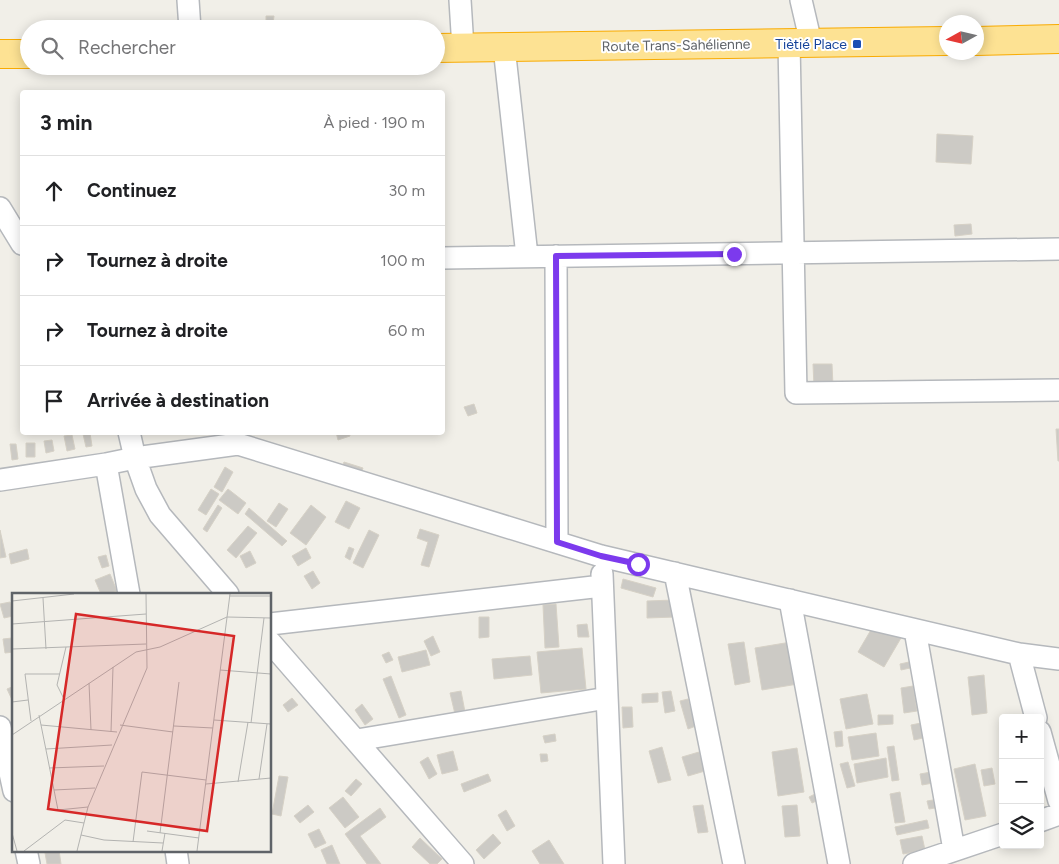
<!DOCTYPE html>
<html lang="fr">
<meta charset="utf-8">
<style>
:root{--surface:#fff;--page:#f2f2f2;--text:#202124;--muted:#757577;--line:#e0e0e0}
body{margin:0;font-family:Figtree,sans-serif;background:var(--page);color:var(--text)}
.controls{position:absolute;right:15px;bottom:15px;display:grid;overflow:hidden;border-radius:5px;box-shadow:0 2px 12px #0003}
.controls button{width:45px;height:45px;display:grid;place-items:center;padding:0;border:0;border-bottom:1px solid var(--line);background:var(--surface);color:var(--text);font:25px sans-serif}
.compass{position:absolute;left:939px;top:15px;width:45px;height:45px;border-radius:50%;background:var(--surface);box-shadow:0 2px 12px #0003;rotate:262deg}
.stop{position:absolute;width:15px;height:15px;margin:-11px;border:4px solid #7c3aed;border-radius:50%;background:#fff}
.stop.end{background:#7c3aed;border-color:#fff;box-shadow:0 1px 5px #0008}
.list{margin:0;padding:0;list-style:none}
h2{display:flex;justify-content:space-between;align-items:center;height:65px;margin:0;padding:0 20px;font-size:21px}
h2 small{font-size:16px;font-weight:400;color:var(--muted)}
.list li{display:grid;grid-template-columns:32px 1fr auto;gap:15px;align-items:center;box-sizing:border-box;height:70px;padding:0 20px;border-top:1px solid var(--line)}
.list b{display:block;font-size:19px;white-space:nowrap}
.list em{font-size:16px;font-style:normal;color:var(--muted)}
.icon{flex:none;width:28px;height:28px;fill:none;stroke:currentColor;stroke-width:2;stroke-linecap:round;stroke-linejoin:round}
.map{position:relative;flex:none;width:1059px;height:864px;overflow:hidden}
.search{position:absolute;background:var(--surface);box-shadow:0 2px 12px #0003;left:20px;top:20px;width:425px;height:55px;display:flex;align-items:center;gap:12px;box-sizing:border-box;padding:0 18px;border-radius:28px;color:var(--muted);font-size:19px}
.panel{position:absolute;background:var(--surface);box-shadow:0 2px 12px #0003;left:20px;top:90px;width:425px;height:345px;border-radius:5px}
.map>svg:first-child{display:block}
.building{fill:#cccac5;stroke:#d6d1c6}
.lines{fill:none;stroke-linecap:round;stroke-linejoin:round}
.street-casing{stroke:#b5b8bc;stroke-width:24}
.highway-casing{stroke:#f9ab00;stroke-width:30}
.street{stroke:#fff;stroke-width:21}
.highway{stroke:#fde293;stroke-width:28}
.route{stroke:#7c3aed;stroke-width:6}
.transit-dot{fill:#1a4fb4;stroke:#fff;stroke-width:2}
.labels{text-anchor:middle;stroke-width:4;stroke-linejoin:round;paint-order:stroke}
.transit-label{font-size:14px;fill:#164399;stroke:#fff;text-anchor:end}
.street-label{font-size:14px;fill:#5f6368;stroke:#fff}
.inset-road{fill:none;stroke:#b3b3b1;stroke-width:1}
.view{fill:#d62828;fill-opacity:0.15;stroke:#d62828;stroke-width:2.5}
.inset-edge{fill:none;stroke:#5f6368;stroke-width:2.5}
</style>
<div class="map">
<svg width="1059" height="864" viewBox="0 0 1059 864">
<rect width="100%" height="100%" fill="#f1efe8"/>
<path class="building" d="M266,16H274L273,24L266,23Z
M937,134L973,136L971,164L936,162Z
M971,224L972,234L955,236L954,225Z
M813,364H832L833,386L814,387Z
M474,404L477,413L468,416L464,407Z
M1056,429H1059V461H1058Z
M336,432H349L350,436L338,440Z
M90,433L92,446L86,447L83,434Z
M72,435L75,449L67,451L64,436Z
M52,440L54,451L46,453L44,441Z
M26,443H35V457H26Z
M10,444H16L18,459L12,460Z
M344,462L363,468L361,474L342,467Z
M225,467L233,472L222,492L214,487Z
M211,489L219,494L206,515L198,510Z
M228,489L246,503L238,514L219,500Z
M346,501L360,508L349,529L335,522Z
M279,503L288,509L276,527L267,521Z
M218,505L222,508L207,532L203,529Z
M311,505L326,517L306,545L290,533Z
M249,508L287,541L282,546L245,514Z
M248,526L257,533L236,558L227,550Z
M420,529L439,535L429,567L421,565L428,542L417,538Z
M0,530L6,557L0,558Z
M369,530L379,535L363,568L353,563Z
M349,547L354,549L350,560L345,557Z
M306,548L311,558L298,566L292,556Z
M27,549L29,559L11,564L9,554Z
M250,551L256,563L246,568L240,556Z
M106,555L109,566L102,568L98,557Z
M313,571L320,583L312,589L304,576Z
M110,574L117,591L109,594H101L95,580Z
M623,579L656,588L653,597L621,588Z
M674,600L675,617L647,618V601Z
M10,602L13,616L4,618L0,604Z
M556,604L559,647L545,648L543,605Z
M479,617H489V637L479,638Z
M875,623L901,638L884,667L858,652Z
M587,624L589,637H578L577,625Z
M433,636L440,652L431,656L424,641Z
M12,638L14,652L5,653L3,639Z
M744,642L750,682L735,685L728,644Z
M791,642L798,684L762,690L755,648Z
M582,648L586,689L541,693L537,652Z
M426,650L430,665L402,672L398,657Z
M389,652L393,660L386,663L382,655Z
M530,656L532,675L494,679L492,659Z
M909,662L910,668L901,670L900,664Z
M984,675L987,713L972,715L968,677Z
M391,676L406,715L399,718L383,679Z
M14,686V704L7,689Z
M913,686L917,711L904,713L901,688Z
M461,691L465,712L455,714L450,693Z
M671,691L675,711L665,713L662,692Z
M658,693V702L642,703V694Z
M867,694L873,724L846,729L840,699Z
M292,698L298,705L288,712L283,705Z
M688,699L696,726L688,729L680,701Z
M362,704L373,719L365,725L355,710Z
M622,707H632L633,727L623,728Z
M878,715H893V724L878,725Z
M921,723L923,738L914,740L911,725Z
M842,731L843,746L836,747L834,732Z
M876,733L879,756L852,760L848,737Z
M555,734L556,741L545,743L543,736Z
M894,746L899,780L892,781L887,747Z
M662,747L671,780L658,783L649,751Z
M797,748L804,792L778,796L772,752Z
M453,751L458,770L442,774L437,755Z
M699,752L705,771L688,776L682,757Z
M540,754H547L548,761L541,762Z
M428,757L437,774L429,779L420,762Z
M886,758L888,777L857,783L854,764Z
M848,762L855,786L847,788L840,764Z
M975,764L986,816L965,820L954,769Z
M992,768L995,784L984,786L981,770Z
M931,772L933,783L922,785L920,774Z
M488,774L491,781L464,792L461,784Z
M279,776L288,777L281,816L272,814Z
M356,779L362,784L351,796L345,791Z
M819,792L823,798L812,803L809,797Z
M900,792L905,822L895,823L890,794Z
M343,797L359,817L345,828L329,808Z
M933,800L935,808L929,809L927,801Z
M308,805L314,812L300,823L294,816Z
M703,805L708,832L698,833L693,806Z
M797,805L800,836L785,837L782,806Z
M380,808L386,817L360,836L381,864H367L345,834Z
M506,810L515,826L507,831L498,815Z
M927,820L929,828L897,835L895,827Z
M319,829L326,843L315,848L308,834Z
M493,834L501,843L484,859L476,850Z
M922,836L925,850L903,854L900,840Z
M420,838L442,859L437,864H430L412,847Z
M549,840L564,864H540L532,851Z
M332,845L340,864H327L321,850Z
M59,850L61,864H47L45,853Z"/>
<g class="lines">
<defs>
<path id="street" d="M188,0L190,29
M460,0L463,48
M801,0L811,43
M789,43L796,393L1059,390
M504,47L527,256
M0,208L22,244
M556,256L557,542
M442,258L1059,249
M129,432L135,458L146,489L160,515L228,594
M106,464L129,594
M0,480L106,464L135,458L238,444L601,556L1019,654L1059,659
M675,573L734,864
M602,574L614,864
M790,600L839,864
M270,624L602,586
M915,630L954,850
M270,642L463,864
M1019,654L1036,718
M0,727L14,791
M1040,732L1059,801
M357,740L607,698
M1040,821L1059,814
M26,850L29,864
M176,850L178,864
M914,864L1003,834"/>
<path id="highway" d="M976,41L1059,39
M436,48L946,41
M0,54H29"/>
</defs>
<use href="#street" class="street-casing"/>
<use href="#highway" class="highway-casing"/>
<use href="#street" class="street"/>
<use href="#highway" class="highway"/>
</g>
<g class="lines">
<path class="route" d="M638,564L601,556L557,542L556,256L734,254"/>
</g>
<rect class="transit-dot" x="852" y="39" width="10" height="10" rx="2.5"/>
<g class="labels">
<g class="transit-label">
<text x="847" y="49">Tiètié Place</text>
</g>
<g class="street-label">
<text transform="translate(676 45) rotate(-1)" y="5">Route Trans-Sahélienne</text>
</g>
</g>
<g transform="translate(12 593)">
<rect width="259" height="259" fill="#f1efe8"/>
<path class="inset-road" d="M217,3H259M31,5L34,56M0,8L62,1M0,31L134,21M0,56L134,51M208,77L259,81M77,90L79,137M52,106L45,92L54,54M0,109L16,107M27,122L46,217L76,214M202,127L259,131M19,128L13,81H48M239,130L252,25M29,132L105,139M108,132L161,139M162,133L201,135M99,139L101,74M0,142L124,59L148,54L215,24L259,25M34,156L100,152M37,175L92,173M247,186L255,131M226,189L236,129M194,191L259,185M42,197L83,195M135,238L187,245M0,240L5,258M148,240L167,89M69,242L92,247L151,250M121,249L130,179L194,187M12,258L53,227L72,230M65,258L76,214L135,75L134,1M150,258L153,240M185,258L218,1"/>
<path class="view" d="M64,21L222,43L195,238L36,216Z"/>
<rect width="259" height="259" class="inset-edge"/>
</g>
</svg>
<div class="controls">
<button>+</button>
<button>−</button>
<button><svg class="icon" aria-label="layers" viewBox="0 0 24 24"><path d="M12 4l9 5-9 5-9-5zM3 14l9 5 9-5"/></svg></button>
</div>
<svg class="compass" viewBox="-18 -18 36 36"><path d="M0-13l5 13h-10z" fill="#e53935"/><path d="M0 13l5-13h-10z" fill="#757577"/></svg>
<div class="stop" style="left:638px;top:564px"></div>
<div class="stop end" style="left:734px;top:254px"></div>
<div class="search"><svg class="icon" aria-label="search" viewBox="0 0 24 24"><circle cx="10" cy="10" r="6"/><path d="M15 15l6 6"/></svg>Rechercher</div>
<section class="panel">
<h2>3 min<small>À pied · 190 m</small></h2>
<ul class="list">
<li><svg class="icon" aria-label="ahead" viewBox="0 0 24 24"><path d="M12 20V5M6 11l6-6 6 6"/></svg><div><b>Continuez</b></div><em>30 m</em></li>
<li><svg class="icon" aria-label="right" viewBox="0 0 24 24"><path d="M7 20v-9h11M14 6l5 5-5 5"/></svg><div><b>Tournez à droite</b></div><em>100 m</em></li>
<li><svg class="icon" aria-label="right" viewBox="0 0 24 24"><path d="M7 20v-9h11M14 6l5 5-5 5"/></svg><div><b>Tournez à droite</b></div><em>60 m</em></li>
<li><svg class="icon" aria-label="arrive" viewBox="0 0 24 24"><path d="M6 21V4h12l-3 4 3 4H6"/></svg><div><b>Arrivée à destination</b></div></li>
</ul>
</section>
</div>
